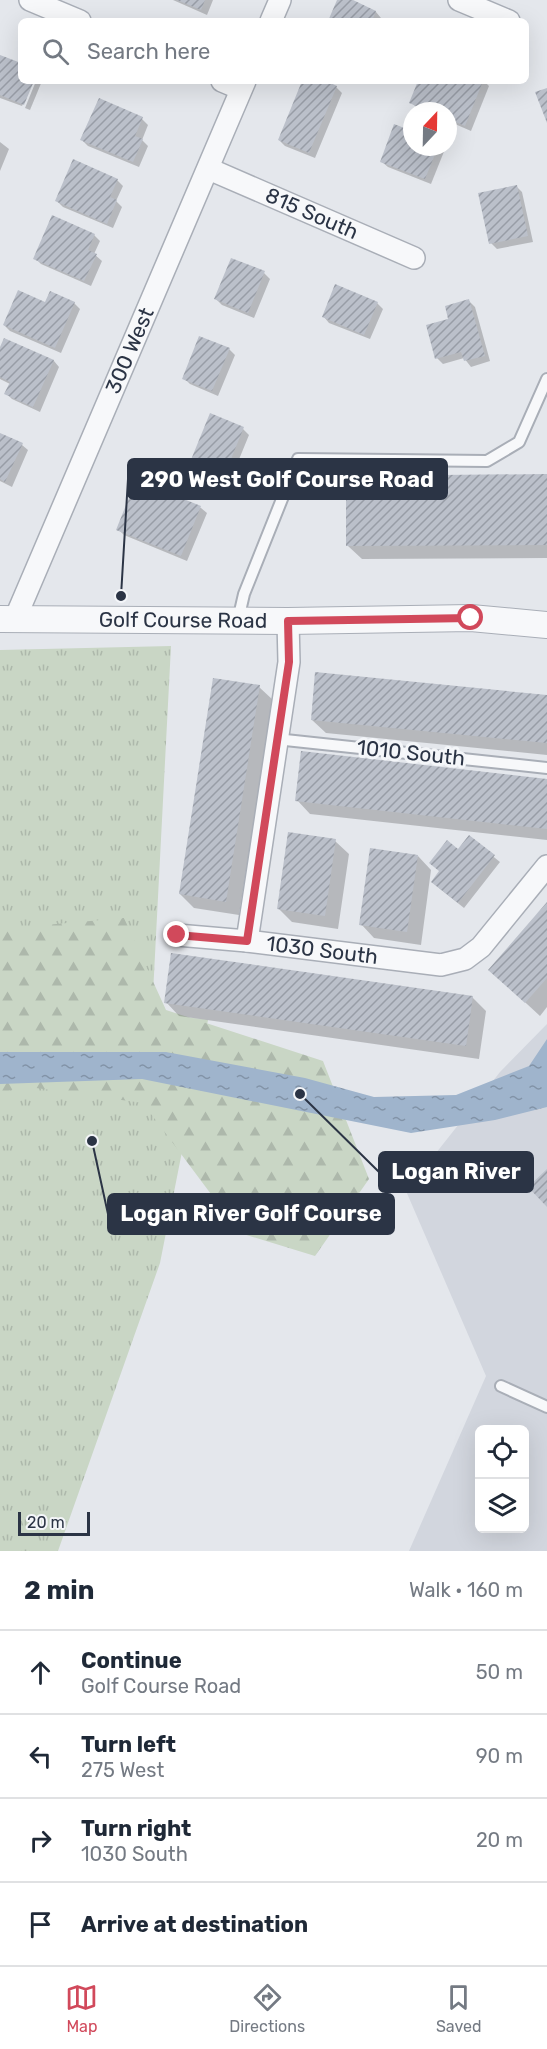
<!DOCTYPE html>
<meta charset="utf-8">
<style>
:root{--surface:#fff;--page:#f2f2f3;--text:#1f2937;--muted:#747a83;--line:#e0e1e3;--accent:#d1495b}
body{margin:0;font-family:Rubik,sans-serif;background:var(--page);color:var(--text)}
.controls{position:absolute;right:18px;bottom:18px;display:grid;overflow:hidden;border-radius:9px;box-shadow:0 6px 24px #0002}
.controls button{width:54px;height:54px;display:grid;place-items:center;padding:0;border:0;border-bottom:2px solid var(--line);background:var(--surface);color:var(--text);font:30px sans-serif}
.compass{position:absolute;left:403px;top:102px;width:54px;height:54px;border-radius:50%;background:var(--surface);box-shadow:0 6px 24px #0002;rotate:22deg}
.scale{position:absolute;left:18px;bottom:15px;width:72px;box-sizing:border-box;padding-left:6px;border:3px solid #2b3445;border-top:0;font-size:16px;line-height:21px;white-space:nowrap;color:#2b3445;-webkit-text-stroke:4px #f4f6f9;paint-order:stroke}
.stop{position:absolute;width:18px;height:18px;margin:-14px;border:4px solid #d1495b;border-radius:50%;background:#fff}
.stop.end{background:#d1495b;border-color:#fff;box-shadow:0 2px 6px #0008}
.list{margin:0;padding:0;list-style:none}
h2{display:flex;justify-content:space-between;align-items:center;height:78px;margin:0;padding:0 24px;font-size:26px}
h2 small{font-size:20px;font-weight:400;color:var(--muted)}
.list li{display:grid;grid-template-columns:39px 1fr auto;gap:18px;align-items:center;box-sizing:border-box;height:84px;padding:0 24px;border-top:2px solid var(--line)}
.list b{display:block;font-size:22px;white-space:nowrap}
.list p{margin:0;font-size:20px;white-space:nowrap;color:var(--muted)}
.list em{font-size:20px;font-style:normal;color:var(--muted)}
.icon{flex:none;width:33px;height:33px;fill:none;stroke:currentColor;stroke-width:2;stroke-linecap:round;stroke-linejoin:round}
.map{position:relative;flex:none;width:547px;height:1551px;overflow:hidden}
.search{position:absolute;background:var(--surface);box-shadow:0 6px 24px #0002;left:18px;right:18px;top:18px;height:66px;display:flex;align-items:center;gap:15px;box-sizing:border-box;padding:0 21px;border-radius:9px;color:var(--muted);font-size:22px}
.sheet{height:414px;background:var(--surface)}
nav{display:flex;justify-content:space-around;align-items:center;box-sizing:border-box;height:84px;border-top:2px solid var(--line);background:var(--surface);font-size:16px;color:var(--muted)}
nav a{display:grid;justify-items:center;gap:3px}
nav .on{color:var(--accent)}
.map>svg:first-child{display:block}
.built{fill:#d2d6de;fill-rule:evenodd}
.grass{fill:url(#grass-tufts)}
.forest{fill:url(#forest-firs)}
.water{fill:url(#water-ripples)}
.shadow{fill:#0003}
.building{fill:url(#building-hatch)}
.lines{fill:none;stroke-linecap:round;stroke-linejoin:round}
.service-casing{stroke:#a9aeb7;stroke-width:14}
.minor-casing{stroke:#a9aeb7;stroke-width:24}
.tertiary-casing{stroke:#a9aeb7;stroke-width:28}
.service{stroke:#f7f8fa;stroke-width:10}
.minor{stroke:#f7f8fa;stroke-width:21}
.tertiary{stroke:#f7f8fa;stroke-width:26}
.route{stroke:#d1495b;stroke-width:8}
.labels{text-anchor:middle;stroke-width:6;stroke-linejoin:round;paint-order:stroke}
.street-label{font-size:21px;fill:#2b3445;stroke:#f4f6f9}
.leader{fill:none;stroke:#2b3445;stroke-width:2}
.callout-dot{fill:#2b3445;stroke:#f4f6f9;stroke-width:2}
.callout{fill:#2b3445;stroke:#2b3445;stroke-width:2}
.callout-label{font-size:22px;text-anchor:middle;font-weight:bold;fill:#fff}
</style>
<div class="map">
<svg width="547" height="1551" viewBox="0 0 547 1551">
<defs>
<pattern id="grass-tufts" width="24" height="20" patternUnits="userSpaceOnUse" patternTransform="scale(1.5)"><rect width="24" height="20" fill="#c9d6c5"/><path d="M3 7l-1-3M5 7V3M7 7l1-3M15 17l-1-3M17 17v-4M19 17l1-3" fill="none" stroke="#adb8ab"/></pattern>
<pattern id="forest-firs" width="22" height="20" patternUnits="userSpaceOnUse" patternTransform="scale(1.5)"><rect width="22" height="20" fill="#c9d6c5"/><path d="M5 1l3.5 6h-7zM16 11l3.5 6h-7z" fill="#adb8ab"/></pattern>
<pattern id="water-ripples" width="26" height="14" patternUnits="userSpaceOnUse" patternTransform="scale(1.5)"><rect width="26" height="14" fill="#9fb4cc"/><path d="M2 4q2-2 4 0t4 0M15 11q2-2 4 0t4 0" fill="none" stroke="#8293a7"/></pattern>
<pattern id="building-hatch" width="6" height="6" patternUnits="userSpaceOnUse" patternTransform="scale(1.5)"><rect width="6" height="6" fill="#bbc0ca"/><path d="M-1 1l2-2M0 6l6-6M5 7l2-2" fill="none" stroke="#989da6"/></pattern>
</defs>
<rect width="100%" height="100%" fill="#e4e7ec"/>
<path class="built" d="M547,1024V1551H409L486,1376L406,1191L500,1072ZM480,1430H524V1528H480Z"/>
<path class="grass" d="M171,646L152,1013L208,1020L160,1263L58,1551H0V650Z"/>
<path class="forest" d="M124,918L166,1010L323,1061L369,1179L315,1256L240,1233L143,1103L22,1086L0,1094V929Z"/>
<path class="water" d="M547,1039V1107L495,1120L411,1133L142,1079L0,1084V1052H166L305,1078L374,1097L456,1095L529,1066Z"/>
<path class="shadow" d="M173,0H213L207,15Z
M339,0H349L376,12L381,18L380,21H329Z
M0,56L21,65V81H32L22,106L0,98Z
M36,81H42L30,110L25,108Z
M304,81H322L336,87L342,93L315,158L285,146L279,140Z
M420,81H484L489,86L471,131L448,121V111H424L417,108L411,102Z
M100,100L142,119L148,125L142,140L148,146L139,167L88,146L82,140Z
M412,132V147H443L445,149L431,184L388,167L382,162Z
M0,142L9,149L0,171Z
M117,180L123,186L116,201L122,207L113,228L63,207L57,201Z
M516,186L522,192L533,242L497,249L491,243Z
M94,235L100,241L94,254L102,261L91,286L41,264L35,258Z
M264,273L270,279L254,318L222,305L216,299Z
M469,301L475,307L490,361L471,367L464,358L443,364L437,358L450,320Z
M74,303L80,309L61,353L10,331L4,325L46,304Z
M377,303L383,309L370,339L329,323L324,317Z
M5,340L54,361L59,367L40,412L12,399L6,393L10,384L0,379V350Z
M229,349L235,355L218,396L190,384L184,378Z
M211,415L243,429L249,435L224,496L191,482L185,476Z
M0,434L22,445L28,450L12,487L0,481Z
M547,476V558L362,559L348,546Z
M137,482L201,508L207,513L187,561L124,535L118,529Z
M259,687L273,700L239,915L194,908L180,894Z
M547,696V755L326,733L312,720Z
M547,780V840L310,814L297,800Z
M469,837L500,862L464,908L439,888L441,872L431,863L458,851Z
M335,841L349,854L338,929L292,922L278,908Z
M418,856L431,870L421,945L374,938L361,924Z
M547,905V1007L540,1016L490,970Z
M472,997L486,1011L479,1059L179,1016L166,1002Z"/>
<path class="building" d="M177,0H205L201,10Z
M337,0H353L376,11L372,21H328Z
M0,55L21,63V81H34L24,105L0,95Z
M302,81H326L337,86L309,153L278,140Z
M418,81H483L465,126L448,119V111H429L409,103Z
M547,88V123L535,92Z
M99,98L143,117L135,136L143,139L133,162L80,140Z
M394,124L412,131V147H438L425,179L380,162Z
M73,159L118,179L110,197L117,200L107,224L55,201Z
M517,185L528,236L489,244L478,193Z
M52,215L95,234L88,250L97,254L84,281L33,259Z
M231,258L265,271L248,313L214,299Z
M335,284L378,302L364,335L322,317Z
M18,290L45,302L50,291L75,302L55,348L3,325Z
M469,299L485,356L464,361L461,352L435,359L426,325L448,319L445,306Z
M199,336L230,348L212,391L182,379Z
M4,338L54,360L33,407L4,394L10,382L0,377V347Z
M210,413L244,427L218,491L184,477Z
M0,433L23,443L5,482L0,479Z
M547,474V545L346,546V476Z
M136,480L201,506L181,556L116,530Z
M315,672L547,695V743L311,720Z
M213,678L260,685L226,902L179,894Z
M301,751L547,779V829L295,801Z
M288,832L336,839L325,916L277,909Z
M469,835L495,855L458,903L431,882L439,871L429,863L447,840L458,849Z
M370,848L418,855L407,932L359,925Z
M547,902V978L525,1003L488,970Z
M171,953L473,996L466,1046L164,1003Z
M547,1169V1207L528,1187Z"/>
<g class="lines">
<defs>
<path id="service" d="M238,620L244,594L298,459L487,461L519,442L547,379
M276,739L547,768
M501,1386L547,1407"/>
<g id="minor">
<path d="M30,0L80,21"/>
<path d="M459,0L509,21"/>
<path d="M271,21L280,0"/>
<path d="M222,81L241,89"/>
<path id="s1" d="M209,169L414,258"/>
<path id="s2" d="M15,619L245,81"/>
<path id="s3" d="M177,935L247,941L441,965L465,959L481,947L547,866"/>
<path d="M247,941L289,662L288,621"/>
</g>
<g id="tertiary">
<path id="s4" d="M0,619L288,621L471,618L547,625"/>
</g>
</defs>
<use href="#service" class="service-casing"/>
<use href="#minor" class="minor-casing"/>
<use href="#tertiary" class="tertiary-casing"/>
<use href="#service" class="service"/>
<use href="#minor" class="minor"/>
<use href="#tertiary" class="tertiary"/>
</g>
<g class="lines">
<path class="route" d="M177,935L247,941L289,662L288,621L471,618"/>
</g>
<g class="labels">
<g class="street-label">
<text dy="7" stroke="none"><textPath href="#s1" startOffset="112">815 South</textPath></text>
<text dy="7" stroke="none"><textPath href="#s2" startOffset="292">300 West</textPath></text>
<text dy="7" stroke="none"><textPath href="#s4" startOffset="183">Golf Course Road</textPath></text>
<text transform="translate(411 753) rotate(6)" y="7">1010 South</text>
<text dy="7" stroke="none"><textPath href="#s3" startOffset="146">1030 South</textPath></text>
</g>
</g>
<path class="leader" d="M121 596L128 479M300 1094L379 1172M92 1141L108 1214"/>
<g class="callout-dot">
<circle cx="121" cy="596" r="6"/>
<circle cx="300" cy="1094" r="6"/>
<circle cx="92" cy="1141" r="6"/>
</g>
<g class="callout">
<rect x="128" y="459" width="319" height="40" rx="6"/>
<rect x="379" y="1152" width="154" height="40" rx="6"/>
<rect x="108" y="1194" width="286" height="40" rx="6"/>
</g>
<g class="callout-label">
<text x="287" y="487">290 West Golf Course Road</text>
<text x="456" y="1179">Logan River</text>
<text x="251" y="1221">Logan River Golf Course</text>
</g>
</svg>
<div class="controls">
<button><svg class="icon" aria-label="locate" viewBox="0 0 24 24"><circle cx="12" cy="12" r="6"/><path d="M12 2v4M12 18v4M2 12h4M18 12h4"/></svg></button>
<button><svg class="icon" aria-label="layers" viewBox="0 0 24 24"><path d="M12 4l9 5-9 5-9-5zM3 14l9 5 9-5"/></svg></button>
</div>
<svg class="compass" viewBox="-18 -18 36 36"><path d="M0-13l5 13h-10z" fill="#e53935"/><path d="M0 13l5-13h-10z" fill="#747a83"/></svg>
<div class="scale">20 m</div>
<div class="stop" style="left:471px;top:618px"></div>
<div class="stop end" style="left:177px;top:935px"></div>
<div class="search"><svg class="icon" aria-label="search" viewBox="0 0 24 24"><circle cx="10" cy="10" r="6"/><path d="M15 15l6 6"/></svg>Search here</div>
</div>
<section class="sheet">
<h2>2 min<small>Walk · 160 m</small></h2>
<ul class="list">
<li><svg class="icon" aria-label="ahead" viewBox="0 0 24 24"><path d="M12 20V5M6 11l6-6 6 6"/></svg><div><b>Continue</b><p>Golf Course Road</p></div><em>50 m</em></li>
<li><svg class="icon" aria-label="left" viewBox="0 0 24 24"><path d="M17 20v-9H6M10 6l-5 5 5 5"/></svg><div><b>Turn left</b><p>275 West</p></div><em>90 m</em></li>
<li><svg class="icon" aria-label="right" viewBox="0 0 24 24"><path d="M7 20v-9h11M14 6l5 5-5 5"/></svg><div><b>Turn right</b><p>1030 South</p></div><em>20 m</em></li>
<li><svg class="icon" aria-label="arrive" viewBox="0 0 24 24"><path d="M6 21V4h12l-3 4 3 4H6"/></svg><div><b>Arrive at destination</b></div></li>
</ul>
</section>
<nav>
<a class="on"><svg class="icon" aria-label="map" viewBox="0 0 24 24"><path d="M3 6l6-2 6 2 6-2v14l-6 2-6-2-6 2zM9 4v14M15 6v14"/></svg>Map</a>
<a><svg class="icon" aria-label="directions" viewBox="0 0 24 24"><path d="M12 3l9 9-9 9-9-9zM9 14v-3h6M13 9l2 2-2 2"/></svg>Directions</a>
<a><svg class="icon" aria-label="saved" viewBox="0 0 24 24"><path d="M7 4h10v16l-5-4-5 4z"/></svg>Saved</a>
</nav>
